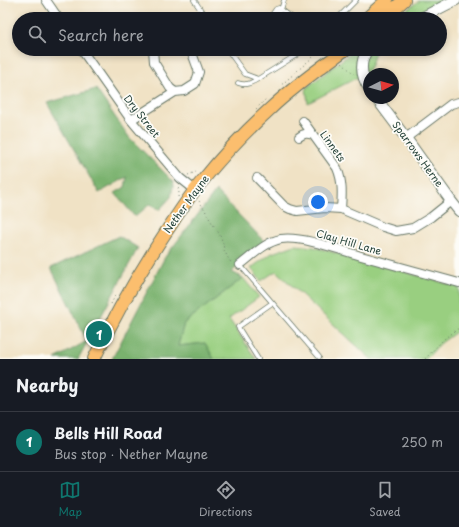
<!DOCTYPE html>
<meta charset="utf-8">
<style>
:root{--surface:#171b24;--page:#20242c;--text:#f1f3f6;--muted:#9ea1a6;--line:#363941;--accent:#0f766e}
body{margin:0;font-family:"Playpen Sans",sans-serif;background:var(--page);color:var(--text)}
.compass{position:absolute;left:363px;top:68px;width:36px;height:36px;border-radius:50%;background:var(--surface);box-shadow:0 2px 6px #0003;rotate:84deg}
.you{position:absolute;left:318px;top:202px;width:14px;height:14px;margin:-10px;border:3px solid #fff;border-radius:50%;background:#1a73e8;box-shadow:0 0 0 6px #1a73e833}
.badge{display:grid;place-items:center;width:26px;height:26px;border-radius:50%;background:var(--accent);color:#fff;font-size:13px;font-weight:700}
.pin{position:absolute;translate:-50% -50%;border:2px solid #fff;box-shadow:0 1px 4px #0006}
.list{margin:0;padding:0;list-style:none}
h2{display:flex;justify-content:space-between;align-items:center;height:52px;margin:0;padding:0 16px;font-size:17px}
h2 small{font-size:13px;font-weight:400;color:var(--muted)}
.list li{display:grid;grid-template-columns:26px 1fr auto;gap:12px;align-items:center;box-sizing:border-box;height:60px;padding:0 16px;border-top:1px solid var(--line)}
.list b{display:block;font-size:15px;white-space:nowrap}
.list p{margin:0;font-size:13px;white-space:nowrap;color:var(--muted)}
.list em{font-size:13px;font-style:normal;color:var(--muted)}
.icon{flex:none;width:22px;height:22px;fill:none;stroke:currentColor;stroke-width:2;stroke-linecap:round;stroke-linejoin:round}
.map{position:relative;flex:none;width:459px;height:359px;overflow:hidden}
.search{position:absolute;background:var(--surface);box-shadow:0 2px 6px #0003;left:12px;right:12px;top:12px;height:44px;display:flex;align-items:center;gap:10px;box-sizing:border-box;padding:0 14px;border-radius:22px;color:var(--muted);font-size:15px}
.sheet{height:112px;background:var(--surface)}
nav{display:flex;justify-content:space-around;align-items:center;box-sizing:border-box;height:56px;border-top:1px solid var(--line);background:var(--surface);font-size:11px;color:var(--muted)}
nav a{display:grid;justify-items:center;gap:2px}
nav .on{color:var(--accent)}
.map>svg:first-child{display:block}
.green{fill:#99cf80;stroke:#5c865a}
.forest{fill:#7ab26e;stroke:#4c7851}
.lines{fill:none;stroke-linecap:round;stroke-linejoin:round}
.service-casing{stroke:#687767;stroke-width:5.5}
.minor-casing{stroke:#687767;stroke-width:10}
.tertiary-casing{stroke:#687767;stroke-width:12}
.primary-casing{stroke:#687767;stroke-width:14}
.path{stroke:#687767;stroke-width:1;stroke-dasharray:1 3;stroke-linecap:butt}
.service{stroke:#fff;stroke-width:4}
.minor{stroke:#fff;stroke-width:8}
.tertiary{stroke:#fff;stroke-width:10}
.primary{stroke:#fbbe6e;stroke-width:12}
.labels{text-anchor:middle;stroke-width:3.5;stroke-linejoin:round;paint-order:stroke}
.street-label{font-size:10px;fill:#1f3d34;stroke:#fdfcf7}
</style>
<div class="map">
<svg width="459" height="359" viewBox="0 0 459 359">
<rect width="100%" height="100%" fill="#fdfcf7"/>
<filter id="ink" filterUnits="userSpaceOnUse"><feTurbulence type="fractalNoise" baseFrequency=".025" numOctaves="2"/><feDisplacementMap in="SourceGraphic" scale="8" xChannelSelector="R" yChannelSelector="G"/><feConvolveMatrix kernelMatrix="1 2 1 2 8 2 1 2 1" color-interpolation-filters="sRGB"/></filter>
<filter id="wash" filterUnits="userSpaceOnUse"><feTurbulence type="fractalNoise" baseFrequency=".012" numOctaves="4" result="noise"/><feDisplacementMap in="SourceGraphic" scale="16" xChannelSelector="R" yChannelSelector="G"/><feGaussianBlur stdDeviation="0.9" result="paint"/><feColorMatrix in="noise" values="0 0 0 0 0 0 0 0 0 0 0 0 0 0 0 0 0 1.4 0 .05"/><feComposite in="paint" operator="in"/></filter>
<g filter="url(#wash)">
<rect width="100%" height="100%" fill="#f0e2c5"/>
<path class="green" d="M420,0H448L408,19H394Z
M356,49H376L371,65L366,73L308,103L306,88Z
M295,245L314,247L459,287V330L441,343L426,359H371L276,271L261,281L251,268L272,253Z
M243,278L259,297L229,319L256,359H214L205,343L178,346L184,323Z"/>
<path class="forest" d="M96,89L129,137L174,182L171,197L159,210L150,204L135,217L115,193L125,187L127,177L99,193L47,103Z
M216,191L264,241L232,272L243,278L184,323L178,346L205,343L214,359H112L165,257Z
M119,236L138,248L78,359H55L87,341L51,268Z"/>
</g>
<g filter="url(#ink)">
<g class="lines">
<defs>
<path id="service" d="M194,0L207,19
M269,19L276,9L279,8L294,19
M273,19L278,12L281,10L284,0
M337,19L356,0
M227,49L245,74L258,79L306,49
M238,83C246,86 251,83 258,79
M240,265L319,357
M258,359L238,327L272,303"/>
<path id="minor" d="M46,0L59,19
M81,49L131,120L180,178L195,190
M153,49L154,62L170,88L175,92
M131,120L175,92L184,91L195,84L199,72L192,53L188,49
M303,121L337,168C343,182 342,195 341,209
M299,137C304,133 307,133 313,135
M406,138L451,104L459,102
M257,178L284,206L290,209L297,211L325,208L341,209L383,227L396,231L413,228L431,217L451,201
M240,265C252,256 265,242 281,239C303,236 340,250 361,256C394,265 426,274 459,283"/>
<path id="tertiary" d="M419,19L456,0
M368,49C360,61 360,75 369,88
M376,98L406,138L451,201L459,211"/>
<path id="primary" d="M366,19L387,0
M383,19L404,0
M94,359C115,314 139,273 166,232C178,214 189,196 203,180C223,155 246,131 270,109C293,87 320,68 346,49"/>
</defs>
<use href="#service" class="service-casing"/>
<use href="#minor" class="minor-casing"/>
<use href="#tertiary" class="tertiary-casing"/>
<use href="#primary" class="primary-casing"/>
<path class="path" d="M353,19L356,16
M342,63L354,74
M279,87L322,49
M256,109L267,98
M188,175L196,172
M178,197L179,192L178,187
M199,201L205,210L209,218L220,235L223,243L224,250L228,258L232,264
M111,304L115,296
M425,359L444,339L459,328"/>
<use href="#service" class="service"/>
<use href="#minor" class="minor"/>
<use href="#tertiary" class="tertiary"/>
<use href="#primary" class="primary"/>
</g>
</g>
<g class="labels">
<g class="street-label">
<text transform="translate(142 116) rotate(52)" y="4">Dry Street</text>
<text transform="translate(333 146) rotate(54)" y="4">Linnets</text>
<text transform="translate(418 154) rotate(54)" y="4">Sparrows Herne</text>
<text transform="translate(186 204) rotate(-54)" y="4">Nether Mayne</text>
<text transform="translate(349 242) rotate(16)" y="4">Clay Hill Lane</text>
</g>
</g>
</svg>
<svg class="compass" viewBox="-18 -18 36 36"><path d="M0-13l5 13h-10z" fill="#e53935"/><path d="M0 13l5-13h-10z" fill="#9ea1a6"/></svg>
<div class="you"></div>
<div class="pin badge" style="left:99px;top:334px">1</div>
<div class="search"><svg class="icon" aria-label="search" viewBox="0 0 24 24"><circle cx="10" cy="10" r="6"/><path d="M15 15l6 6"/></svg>Search here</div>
</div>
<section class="sheet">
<h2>Nearby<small></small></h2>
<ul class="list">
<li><span class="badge">1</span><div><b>Bells Hill Road</b><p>Bus stop · Nether Mayne</p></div><em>250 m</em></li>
</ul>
</section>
<nav>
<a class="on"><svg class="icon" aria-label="map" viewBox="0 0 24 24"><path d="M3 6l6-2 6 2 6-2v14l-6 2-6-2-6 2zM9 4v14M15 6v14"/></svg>Map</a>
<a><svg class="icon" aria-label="directions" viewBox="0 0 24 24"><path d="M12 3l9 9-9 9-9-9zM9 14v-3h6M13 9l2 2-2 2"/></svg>Directions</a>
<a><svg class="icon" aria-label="saved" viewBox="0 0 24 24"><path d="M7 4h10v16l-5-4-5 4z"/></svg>Saved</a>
</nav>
